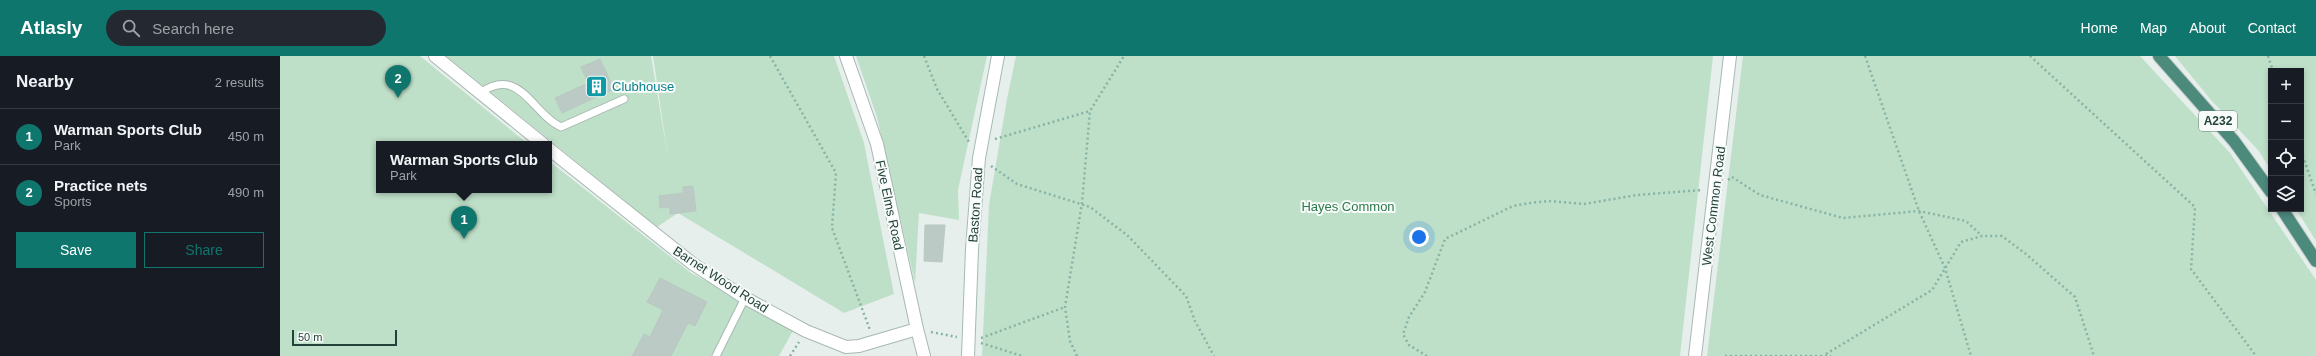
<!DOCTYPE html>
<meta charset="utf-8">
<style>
:root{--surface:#171b24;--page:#242831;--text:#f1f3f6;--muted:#9ea1a6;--line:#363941;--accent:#0f766e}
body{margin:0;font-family:Helvetica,sans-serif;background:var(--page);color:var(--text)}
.controls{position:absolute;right:12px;top:12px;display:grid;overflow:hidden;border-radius:0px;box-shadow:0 2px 6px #0003}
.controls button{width:36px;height:36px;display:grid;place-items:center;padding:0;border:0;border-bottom:1px solid var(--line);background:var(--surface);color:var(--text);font:20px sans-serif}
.scale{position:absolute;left:12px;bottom:10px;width:105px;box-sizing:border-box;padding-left:4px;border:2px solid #24423a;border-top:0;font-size:11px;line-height:14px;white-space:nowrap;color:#24423a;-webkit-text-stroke:3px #f7fbf9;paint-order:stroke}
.you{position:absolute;left:1139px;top:181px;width:14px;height:14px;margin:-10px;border:3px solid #fff;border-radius:50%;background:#1a73e8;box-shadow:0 0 0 6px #1a73e833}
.badge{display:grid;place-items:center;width:26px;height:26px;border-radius:50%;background:var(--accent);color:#fff;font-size:13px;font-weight:700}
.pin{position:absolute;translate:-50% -33px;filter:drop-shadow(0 1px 2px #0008)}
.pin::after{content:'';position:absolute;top:21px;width:14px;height:12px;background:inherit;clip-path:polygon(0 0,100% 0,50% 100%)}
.popup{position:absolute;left:96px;top:85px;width:176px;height:52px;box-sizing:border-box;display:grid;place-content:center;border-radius:0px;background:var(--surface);filter:drop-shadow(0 1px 3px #0005);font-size:13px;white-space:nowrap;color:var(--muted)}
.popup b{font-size:15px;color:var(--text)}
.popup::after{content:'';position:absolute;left:50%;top:100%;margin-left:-8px;border:8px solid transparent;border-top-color:var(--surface)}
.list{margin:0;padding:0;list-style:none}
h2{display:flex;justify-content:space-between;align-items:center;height:52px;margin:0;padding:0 16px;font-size:17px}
h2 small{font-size:13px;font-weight:400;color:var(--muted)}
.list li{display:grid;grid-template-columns:26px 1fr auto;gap:12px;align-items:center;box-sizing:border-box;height:56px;padding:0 16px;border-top:1px solid var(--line)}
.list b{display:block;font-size:15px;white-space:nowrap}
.list p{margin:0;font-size:13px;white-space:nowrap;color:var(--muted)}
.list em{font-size:13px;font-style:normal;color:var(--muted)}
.actions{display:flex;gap:8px;padding:12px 16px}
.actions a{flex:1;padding:9px 0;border:1px solid var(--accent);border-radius:0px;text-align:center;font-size:14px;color:var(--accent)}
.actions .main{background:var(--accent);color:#fff}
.icon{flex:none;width:22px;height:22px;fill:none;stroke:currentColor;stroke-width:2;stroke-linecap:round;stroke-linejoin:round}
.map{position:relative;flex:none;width:2036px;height:300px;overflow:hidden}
header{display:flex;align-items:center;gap:24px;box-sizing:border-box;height:56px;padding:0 20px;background:var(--accent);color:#fff}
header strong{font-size:19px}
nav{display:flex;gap:22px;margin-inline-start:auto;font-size:14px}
.search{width:280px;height:36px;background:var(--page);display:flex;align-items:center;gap:10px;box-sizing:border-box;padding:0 14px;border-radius:22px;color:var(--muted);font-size:15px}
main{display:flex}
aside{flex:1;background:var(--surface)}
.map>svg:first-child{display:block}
.green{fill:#bfe0c8}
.building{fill:#bbcac4;stroke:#b8c9c2}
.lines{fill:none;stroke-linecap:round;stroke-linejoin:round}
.service-casing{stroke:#a8b8b2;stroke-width:9}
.minor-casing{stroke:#a8b8b2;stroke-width:14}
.tertiary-casing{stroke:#a8b8b2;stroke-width:14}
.secondary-casing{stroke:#a4bbb3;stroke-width:14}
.trunk-casing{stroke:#c2cac8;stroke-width:14}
.path{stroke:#86b3a5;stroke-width:2.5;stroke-dasharray:2 3;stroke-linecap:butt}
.service{stroke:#fff;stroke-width:7}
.minor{stroke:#fff;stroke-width:12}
.tertiary{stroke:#fff;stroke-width:12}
.secondary{stroke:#fff;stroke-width:12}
.trunk{stroke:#4c8a7c;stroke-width:12}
.labels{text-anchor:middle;stroke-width:4;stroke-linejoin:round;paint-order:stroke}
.shield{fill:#f7fbf9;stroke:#637a73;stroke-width:1}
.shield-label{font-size:12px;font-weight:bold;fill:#24423a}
.culture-label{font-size:13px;fill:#0d838f;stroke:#f7fbf9;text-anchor:start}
.street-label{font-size:13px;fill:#24423a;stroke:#f7fbf9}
.park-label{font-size:13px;fill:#2d7a4b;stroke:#f7fbf9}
</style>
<header>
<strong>Atlasly</strong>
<div class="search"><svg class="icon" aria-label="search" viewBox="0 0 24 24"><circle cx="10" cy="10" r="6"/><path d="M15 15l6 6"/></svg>Search here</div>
<nav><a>Home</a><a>Map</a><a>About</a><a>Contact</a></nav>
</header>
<main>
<aside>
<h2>Nearby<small>2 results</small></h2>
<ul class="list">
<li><span class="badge">1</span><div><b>Warman Sports Club</b><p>Park</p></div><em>450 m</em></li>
<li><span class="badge">2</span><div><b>Practice nets</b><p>Sports</p></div><em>490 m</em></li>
</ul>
<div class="actions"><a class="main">Save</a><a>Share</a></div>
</aside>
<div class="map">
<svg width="2036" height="300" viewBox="0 0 2036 300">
<rect width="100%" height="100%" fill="#e6efeb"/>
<path class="green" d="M0,0H140L248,88H99V134H269V105L411,217L515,271L499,300H0Z
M166,0H371L388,101L373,0H554L584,87L614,238L564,257L398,157L377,171Z
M576,0H707L678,134L679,164L639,157L635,227L597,61Z
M736,0H1433L1400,300H702L709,149L727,43Z
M1463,0H1860L1950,97L2036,224V300H1427Z
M1895,0H2036V185L2016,153H2021V15H1991V114L1978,94L1931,44Z"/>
<path class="building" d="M320,3L334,33L282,57L275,42L308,27L301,11Z
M413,130L416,155L390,158V151L380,152L379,140L403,137V131Z
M645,169H665L662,206L644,205Z
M380,222L427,246L415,270L408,267L391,300H352L364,278L370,281L383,254L367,246Z"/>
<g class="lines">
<defs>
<path id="service" d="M200,37C240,9 252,58 281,71L344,43
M436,300L465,242"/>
<path id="minor" d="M155,0L263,88
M269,93L413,208L465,242L526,275L566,291L579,290L637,273"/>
<path id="tertiary" d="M566,0L597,88L637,273L644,300
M1415,300L1450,0"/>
<path id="secondary" d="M688,300L692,193L699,102L718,0"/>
<path id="trunk" d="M1879,0L1954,85L1991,136
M2002,153L2036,205"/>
</defs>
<use href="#service" class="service-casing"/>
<use href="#minor" class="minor-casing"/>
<use href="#tertiary" class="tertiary-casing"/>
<use href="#secondary" class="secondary-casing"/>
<use href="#trunk" class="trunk-casing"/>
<path class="path" d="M490,0L556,117L552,172L590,274
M644,0L657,33L689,86
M1585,0L1639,155L1665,212L1691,300
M1750,0L1915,151L1911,213L1976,300
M1988,0L1993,15
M715,83L810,55
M2021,95L2036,138
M711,110L737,128L810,151L847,179L906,240L915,265L934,300
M1448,124L1452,121L1480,139L1563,162L1639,155L1686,165L1702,180
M651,276L677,281
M701,282L785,251
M701,287L742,300
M1546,298L1652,234L1681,186L1702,180H1722L1746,198L1795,241L1814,300
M510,300L519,286
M797,300L790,285L785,251L802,147L810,55L844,0
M1147,300L1129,289L1123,278L1129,261L1145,236L1165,183L1233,150L1250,147L1269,145L1304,148L1357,139L1422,134
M1445,300H1551"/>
<use href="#service" class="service"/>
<use href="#minor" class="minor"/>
<use href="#tertiary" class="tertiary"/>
<use href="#secondary" class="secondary"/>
<use href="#trunk" class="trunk"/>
</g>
<defs>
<symbol id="building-square" viewBox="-11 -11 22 22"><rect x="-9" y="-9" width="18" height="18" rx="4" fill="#0f9aa8" stroke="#f7fbf9"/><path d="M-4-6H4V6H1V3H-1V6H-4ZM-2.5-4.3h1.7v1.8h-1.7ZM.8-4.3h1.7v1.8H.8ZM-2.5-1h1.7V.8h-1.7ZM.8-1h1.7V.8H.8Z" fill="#fff"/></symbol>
</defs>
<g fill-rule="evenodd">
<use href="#building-square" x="304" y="18" width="25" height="25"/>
</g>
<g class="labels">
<rect class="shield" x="1919" y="55" width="38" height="20" rx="3"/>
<g class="shield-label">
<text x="1938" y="69">A232</text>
</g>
<g class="culture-label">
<text x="332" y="35">Clubhouse</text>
</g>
<g class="street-label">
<text transform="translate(610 149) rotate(78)" y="5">Five Elms Road</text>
<text transform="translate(695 149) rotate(-86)" y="5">Baston Road</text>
<text transform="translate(1433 150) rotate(-83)" y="5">West Common Road</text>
<text transform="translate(441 223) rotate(33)" y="5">Barnet Wood Road</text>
</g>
<g class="park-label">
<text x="1068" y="155">Hayes Common</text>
</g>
</g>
</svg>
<div class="controls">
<button>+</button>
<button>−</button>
<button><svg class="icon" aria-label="locate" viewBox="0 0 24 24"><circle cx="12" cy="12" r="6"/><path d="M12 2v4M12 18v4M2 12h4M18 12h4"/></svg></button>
<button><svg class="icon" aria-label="layers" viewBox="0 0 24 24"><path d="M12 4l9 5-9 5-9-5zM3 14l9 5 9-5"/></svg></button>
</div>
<div class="scale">50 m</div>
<div class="you"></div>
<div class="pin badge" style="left:184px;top:183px">1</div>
<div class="popup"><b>Warman Sports Club</b>Park</div>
<div class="pin badge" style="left:118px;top:42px">2</div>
</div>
</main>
